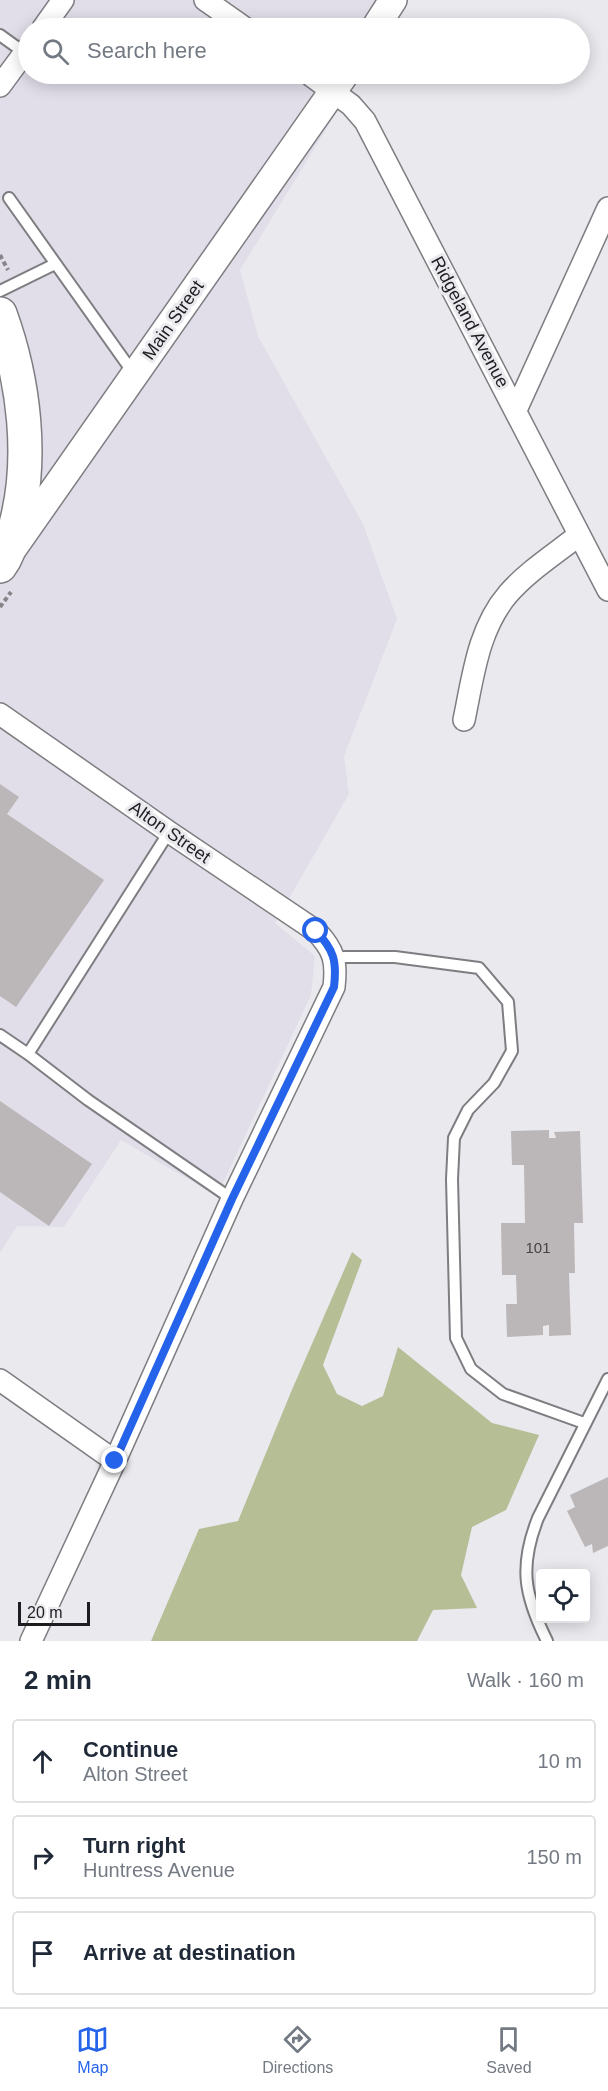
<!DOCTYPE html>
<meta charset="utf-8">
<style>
:root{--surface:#fff;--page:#f6f6f7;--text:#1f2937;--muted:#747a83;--line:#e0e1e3;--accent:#2563eb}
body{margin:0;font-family:Helvetica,sans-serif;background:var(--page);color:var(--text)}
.controls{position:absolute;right:18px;bottom:18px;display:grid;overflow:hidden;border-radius:6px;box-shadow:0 3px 15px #0003}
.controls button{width:54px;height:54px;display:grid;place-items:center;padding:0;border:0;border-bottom:2px solid var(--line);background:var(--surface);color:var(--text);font:30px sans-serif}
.scale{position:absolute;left:18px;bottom:15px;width:72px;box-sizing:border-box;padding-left:6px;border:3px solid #1e1d1f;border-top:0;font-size:16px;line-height:21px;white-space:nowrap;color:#1e1d1f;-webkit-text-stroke:4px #eae9ee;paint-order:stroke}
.stop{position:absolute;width:18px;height:18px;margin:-14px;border:4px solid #2563eb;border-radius:50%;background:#fff}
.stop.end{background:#2563eb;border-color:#fff;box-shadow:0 2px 6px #0008}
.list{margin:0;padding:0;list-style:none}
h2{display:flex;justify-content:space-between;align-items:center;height:78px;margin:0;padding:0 24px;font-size:26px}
h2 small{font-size:20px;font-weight:400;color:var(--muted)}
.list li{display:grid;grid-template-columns:39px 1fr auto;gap:18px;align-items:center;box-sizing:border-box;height:84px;margin:0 12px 12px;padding:0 12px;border:2px solid var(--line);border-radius:6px}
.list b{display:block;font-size:22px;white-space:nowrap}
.list p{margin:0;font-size:20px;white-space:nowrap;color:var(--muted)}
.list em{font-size:20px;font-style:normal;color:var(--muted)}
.icon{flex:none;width:33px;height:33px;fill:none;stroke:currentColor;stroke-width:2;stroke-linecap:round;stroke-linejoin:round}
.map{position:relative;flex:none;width:608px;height:1641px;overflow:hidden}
.search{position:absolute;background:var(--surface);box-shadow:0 3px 15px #0003;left:18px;right:18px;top:18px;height:66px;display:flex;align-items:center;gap:15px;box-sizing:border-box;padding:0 21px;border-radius:33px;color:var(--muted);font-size:22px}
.sheet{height:366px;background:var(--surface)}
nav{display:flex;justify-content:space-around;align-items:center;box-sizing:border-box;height:84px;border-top:2px solid var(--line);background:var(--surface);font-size:16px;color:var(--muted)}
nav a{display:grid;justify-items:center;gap:3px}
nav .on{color:var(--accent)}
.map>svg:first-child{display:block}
.built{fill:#e1deea}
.green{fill:#b6be96}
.building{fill:#bbb6b8}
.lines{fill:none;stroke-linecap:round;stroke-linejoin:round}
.service-casing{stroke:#7e7d81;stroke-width:14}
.minor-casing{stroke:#7e7d81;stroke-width:24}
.tertiary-casing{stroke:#7e7d81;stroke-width:30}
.primary-casing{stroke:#7e7d81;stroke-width:36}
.path{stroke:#868589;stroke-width:4;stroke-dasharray:4.5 3;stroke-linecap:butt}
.service{stroke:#fff;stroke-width:10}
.minor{stroke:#fff;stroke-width:21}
.tertiary{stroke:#fff;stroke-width:27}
.primary{stroke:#fff;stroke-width:33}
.route{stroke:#2563eb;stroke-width:8}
.labels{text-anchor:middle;stroke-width:6;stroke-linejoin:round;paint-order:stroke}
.number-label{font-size:15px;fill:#454345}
.street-label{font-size:18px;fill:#1e1d1f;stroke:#eae9ee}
</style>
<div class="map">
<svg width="608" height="1641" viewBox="0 0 608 1641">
<rect width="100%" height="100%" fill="#eae9ee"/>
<path class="built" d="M0,0H405L388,28H28V74H360L240,270L258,336L363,524L397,619L344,756L349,794L275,923L315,956L311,995L217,1196L121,1140L64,1227L17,1226L0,1253Z"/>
<path class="green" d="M352,1252L362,1260L323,1365L337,1394L362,1406L383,1396L398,1347L492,1423L539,1435L506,1510L472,1527L461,1575L477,1608L433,1610L417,1641H151L199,1529L238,1521L291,1392Z"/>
<path class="building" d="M0,784L19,797L7,814L104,880L16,1007L0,996Z
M0,1101L92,1164L49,1226L0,1192Z
M549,1130V1138H556L554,1132L580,1131L583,1223H574L575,1273H569L571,1335L549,1336V1325L543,1326V1335L507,1337L506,1304H517L516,1275H502L501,1223H525L524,1165H512L511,1131Z
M608,1477V1546L593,1553L592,1544L585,1547L567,1511L575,1507L570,1495Z"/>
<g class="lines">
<defs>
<path id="service" d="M0,35L25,53
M9,198L134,374
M0,291L55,264
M334,957H395L479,968L508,1002L512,1051L494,1083L468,1110L454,1138L452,1179L456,1338L471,1369L503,1394L584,1423
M0,1035L28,1054L88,1100L232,1199
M28,1054L169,832
M547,1641C524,1595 519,1566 538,1518L608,1379"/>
<path id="minor" d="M205,0L245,28
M43,28L63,0
M309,74L351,105L365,121L608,590
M0,86L28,48
M516,410L608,208
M0,714L169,832L316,931C334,950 337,961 334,987L232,1199L115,1461L31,1641
M464,720C473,677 478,629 508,594C528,571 555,554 579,535
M0,1380L115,1461"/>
<path id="tertiary" d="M375,28L393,0
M14,547L345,74"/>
<path id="primary" d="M0,314C24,380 34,460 15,528C11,542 9,554 0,566"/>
</defs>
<use href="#service" class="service-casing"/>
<use href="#minor" class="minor-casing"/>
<use href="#tertiary" class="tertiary-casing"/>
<use href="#primary" class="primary-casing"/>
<path class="path" d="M0,255L8,270
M0,607L11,592"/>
<use href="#service" class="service"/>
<use href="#minor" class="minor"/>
<use href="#tertiary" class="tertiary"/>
<use href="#primary" class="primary"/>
</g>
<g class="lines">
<path class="route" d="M115,1461L232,1199L334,987C337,961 334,950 316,931"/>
</g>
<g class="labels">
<g class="number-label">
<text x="538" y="1253">101</text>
</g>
<g class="street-label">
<text transform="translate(173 320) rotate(-55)" y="6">Main Street</text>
<text transform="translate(470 322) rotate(62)" y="6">Ridgeland Avenue</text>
<text transform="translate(170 832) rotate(35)" y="6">Alton Street</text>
</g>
</g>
</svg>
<div class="controls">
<button><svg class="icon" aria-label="locate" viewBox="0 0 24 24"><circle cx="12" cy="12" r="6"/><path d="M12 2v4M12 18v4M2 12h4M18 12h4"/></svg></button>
</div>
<div class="scale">20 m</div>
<div class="stop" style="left:316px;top:931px"></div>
<div class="stop end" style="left:115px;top:1461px"></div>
<div class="search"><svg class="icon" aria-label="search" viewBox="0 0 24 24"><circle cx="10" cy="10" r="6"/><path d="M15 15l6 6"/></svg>Search here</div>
</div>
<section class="sheet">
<h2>2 min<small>Walk · 160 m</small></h2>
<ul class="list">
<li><svg class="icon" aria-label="ahead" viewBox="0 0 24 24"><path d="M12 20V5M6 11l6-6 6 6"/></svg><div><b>Continue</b><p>Alton Street</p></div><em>10 m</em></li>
<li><svg class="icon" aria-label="right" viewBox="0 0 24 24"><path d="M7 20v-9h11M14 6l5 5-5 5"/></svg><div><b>Turn right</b><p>Huntress Avenue</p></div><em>150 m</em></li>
<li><svg class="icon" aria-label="arrive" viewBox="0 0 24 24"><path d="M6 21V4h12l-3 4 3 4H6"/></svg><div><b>Arrive at destination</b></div></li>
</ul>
</section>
<nav>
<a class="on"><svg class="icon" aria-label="map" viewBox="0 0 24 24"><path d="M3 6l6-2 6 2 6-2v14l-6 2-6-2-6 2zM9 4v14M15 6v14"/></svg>Map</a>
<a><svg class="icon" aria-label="directions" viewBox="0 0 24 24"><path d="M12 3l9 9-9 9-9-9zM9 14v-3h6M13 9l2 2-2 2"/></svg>Directions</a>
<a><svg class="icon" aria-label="saved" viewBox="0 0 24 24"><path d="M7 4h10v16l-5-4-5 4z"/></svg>Saved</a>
</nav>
